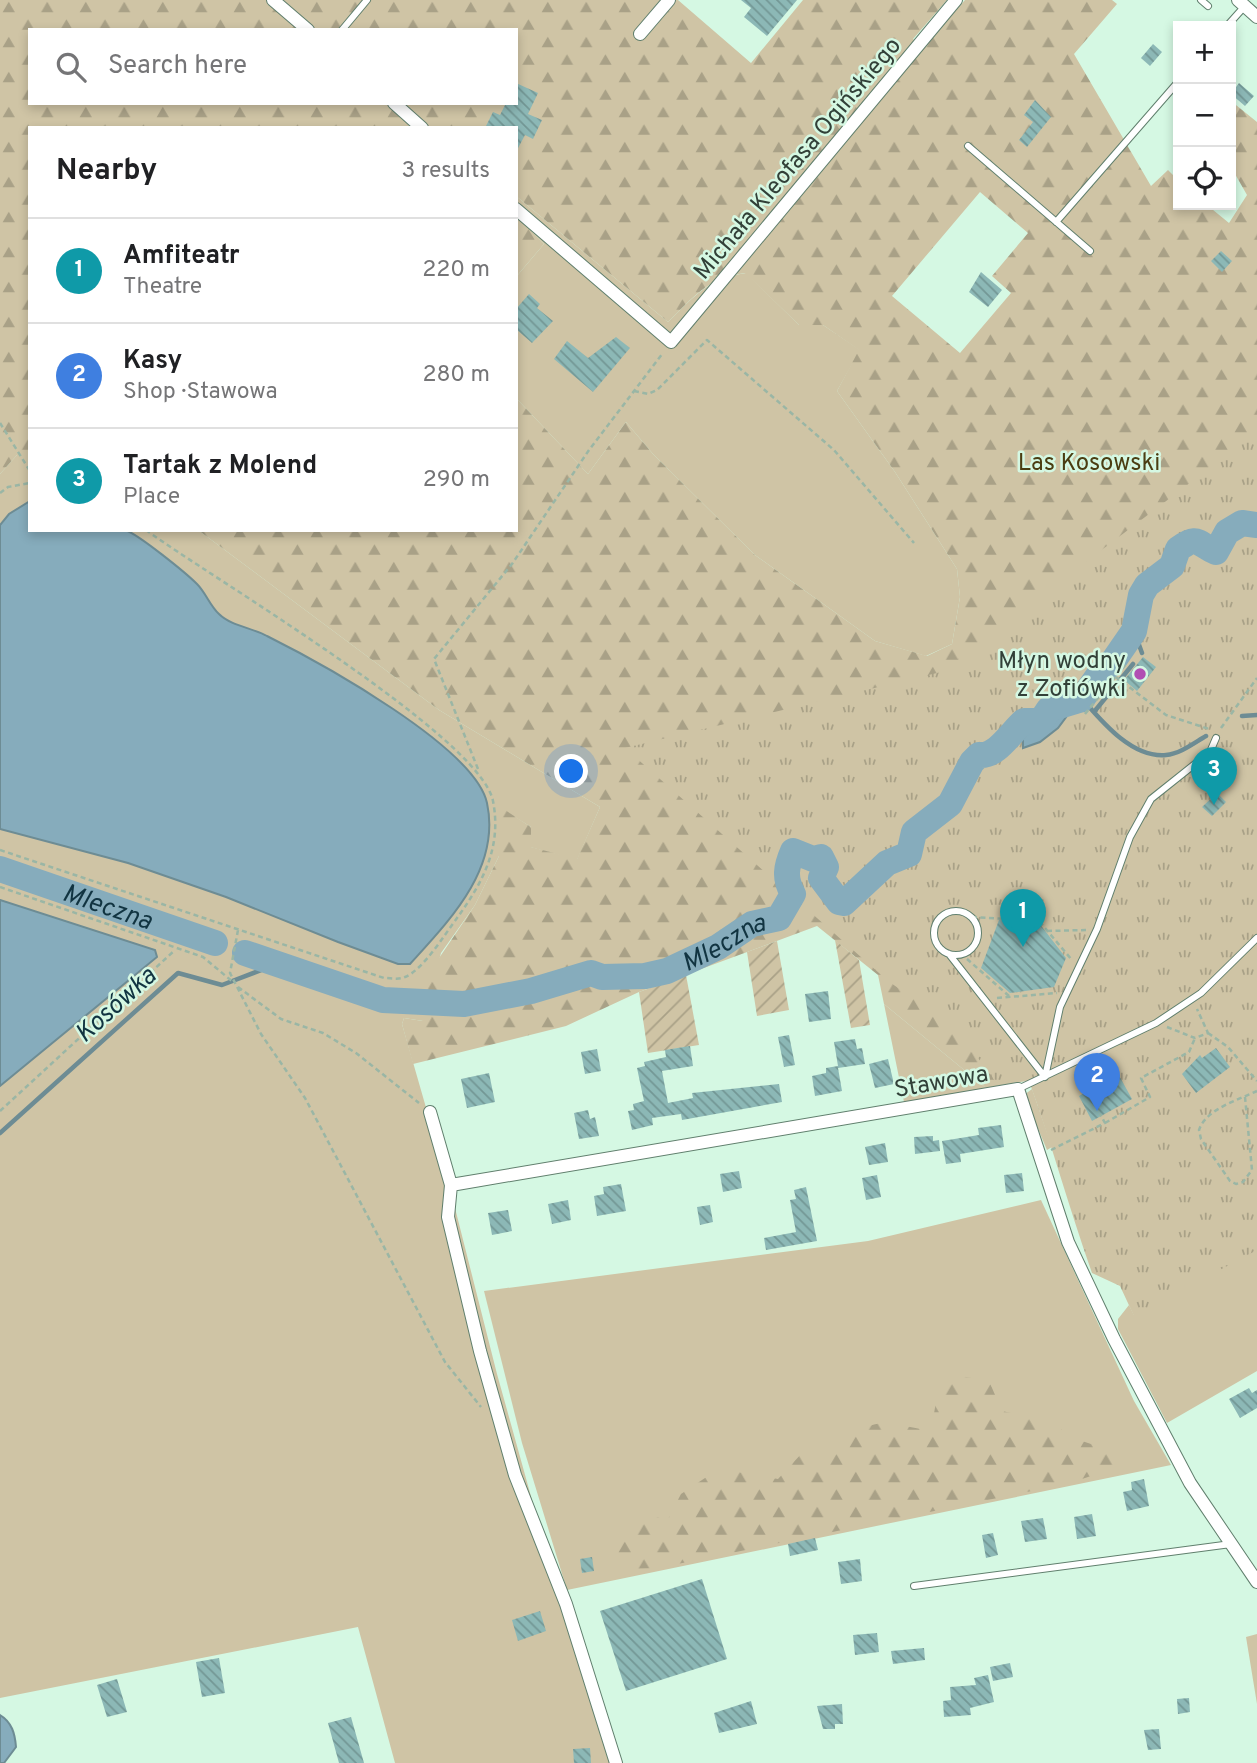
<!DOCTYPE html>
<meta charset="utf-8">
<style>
:root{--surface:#fff;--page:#f6f6f6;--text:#202124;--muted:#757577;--line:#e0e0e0;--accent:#b14eb3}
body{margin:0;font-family:Overpass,sans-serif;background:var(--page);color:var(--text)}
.controls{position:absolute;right:21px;top:21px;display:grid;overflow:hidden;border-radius:0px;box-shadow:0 4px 10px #0003}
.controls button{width:63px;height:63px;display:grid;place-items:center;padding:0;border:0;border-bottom:2px solid var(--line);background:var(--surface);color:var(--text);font:35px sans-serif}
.you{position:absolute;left:572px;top:772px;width:24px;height:24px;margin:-18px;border:5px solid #fff;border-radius:50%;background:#1a73e8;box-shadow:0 0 0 10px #1a73e833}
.badge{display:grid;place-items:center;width:46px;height:46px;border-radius:50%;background:var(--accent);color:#fff;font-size:23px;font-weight:700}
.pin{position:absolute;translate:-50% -58px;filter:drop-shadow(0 2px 4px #0008)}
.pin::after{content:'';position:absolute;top:37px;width:24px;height:21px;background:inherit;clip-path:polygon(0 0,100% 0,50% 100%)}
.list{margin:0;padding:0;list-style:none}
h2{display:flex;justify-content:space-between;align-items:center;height:91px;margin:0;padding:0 28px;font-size:30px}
h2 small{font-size:23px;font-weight:400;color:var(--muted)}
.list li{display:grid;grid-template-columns:46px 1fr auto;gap:21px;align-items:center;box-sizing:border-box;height:105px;padding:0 28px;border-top:2px solid var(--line)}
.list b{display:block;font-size:26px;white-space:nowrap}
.list p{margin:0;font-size:23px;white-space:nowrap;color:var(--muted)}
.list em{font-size:23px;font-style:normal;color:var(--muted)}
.icon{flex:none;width:38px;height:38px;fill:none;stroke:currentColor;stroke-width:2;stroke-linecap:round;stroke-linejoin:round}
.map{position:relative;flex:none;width:1257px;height:1763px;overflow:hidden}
.search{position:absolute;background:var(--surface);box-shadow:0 4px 10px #0003;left:28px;top:28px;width:490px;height:77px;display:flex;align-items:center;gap:18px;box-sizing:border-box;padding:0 24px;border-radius:0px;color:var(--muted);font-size:26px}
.panel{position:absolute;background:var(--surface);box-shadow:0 4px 10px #0003;left:28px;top:126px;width:490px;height:406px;border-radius:0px}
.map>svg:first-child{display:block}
.grass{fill:#cfc4a5}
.forest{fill:url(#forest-firs);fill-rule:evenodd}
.park{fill:url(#park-tufts)}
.garden{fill:url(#garden-furrows)}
.water{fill:#86acbc;stroke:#6d8c94;stroke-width:2}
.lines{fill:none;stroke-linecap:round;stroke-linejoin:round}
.stream{stroke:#6d8c94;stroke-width:4.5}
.river{stroke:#86acbc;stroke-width:26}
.building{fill:url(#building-back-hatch)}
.lane-casing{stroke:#607f6d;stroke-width:8}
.street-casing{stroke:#607f6d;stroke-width:14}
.path{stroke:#9ab6a5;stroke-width:2.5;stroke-dasharray:5 3.5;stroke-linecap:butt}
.lane{stroke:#fff;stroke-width:6}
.street{stroke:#fff;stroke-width:12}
.poi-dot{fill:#b14eb3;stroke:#d5f8e3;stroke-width:2.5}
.labels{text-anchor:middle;stroke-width:5;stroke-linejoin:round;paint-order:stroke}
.street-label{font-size:24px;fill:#324038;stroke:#d5f8e3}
.park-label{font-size:24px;fill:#4b3d12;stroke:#d5f8e3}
.poi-label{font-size:24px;fill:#324038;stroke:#d5f8e3;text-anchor:end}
.water-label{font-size:26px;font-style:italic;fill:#113441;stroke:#d5f8e3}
</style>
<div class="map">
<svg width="1257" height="1763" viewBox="0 0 1257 1763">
<defs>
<pattern id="forest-firs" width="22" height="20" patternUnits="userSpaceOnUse" patternTransform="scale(1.75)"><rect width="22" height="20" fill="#cfc4a5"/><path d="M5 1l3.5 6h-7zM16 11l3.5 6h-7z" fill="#a9a187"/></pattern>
<pattern id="park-tufts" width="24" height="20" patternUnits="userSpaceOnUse" patternTransform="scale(1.75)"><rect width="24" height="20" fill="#cfc4a5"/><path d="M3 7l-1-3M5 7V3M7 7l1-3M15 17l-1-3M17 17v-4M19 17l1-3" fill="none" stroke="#a9a187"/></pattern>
<pattern id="garden-furrows" width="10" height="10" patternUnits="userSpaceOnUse" patternTransform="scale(1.75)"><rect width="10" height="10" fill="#cfc4a5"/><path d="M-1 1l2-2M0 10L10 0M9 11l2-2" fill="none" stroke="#a9a187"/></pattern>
<pattern id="building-back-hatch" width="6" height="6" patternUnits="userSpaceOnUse" patternTransform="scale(1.75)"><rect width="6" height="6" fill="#8cb8b6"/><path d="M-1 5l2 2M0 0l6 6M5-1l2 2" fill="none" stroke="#739795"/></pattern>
</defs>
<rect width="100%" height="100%" fill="#d5f8e3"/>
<path class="grass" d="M516,196L668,322C695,296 707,279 746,273L799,325H823L860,350L837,391L895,472L957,569L960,597L952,644L926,656L875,641L755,555L653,454L626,422L588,474L516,398V277L544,244L516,215Z
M17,455H30V530H198L439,710L600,807L577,860L530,847L531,827L499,807V856L475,905L441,953L423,1021L404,1018L402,1024L456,1212L497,1374L557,1590L610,1763H395L358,1627L0,1698V474Z
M884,1004L986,1088L904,1102Z
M1032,1089L1052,1147L1047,1150L1024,1095Z
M1041,1200L1134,1401L1171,1465L567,1590L522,1443L484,1291L868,1241Z
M1257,1249V1371L1167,1423L1118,1329V1319L1129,1305L1134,1315Z
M1257,1634V1704L1246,1637Z"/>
<path class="forest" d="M0,0H678L751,63L803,0H947L913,39L923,47L965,0H1112L1117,4L1074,54L1151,186L1168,170L1178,180V205H1207L1229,223L1247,195L1231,167V101L1257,122V676L1029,1080L986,1088L884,1004L878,975L817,926L639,992L566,1026L413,1064L402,1024L404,1018L423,1021L418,989L475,905L499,856V806L531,827V847L577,859L600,807L439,710L198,530H516V398L588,474L626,422L653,454L755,555L875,641L927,656L952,644L960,597L957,569L895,472L837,391L859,350L823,325H799L745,273C706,279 695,296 668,322L516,196V128H30V455H17L0,474ZM30,30H516V103H30ZM980,192L1028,233L992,276L1011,293L960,353L892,296Z
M516,215L544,244L516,277Z
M960,1376L989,1381L1002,1411L1047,1421L1079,1440L1118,1453L1124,1465L1070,1483L658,1568L612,1569L608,1549L643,1511L667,1521L681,1494L705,1478L732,1471L778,1479L803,1452L831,1455C875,1415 874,1421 931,1431L937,1396Z"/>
<path class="park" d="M1257,432V1250L1134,1316L1120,1286L1092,1273C1069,1208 1052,1145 1029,1081L997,1084L957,1029L888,981L625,748L941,672Z"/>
<path class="garden" d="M835,940L859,960L870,1025L851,1028Z
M777,941L789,1010L757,1016L747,952Z
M686,975L699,1045L648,1053L639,992Z"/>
<path class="water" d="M30,501V530C52,530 106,525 125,530C138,534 186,573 197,584C206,593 210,606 219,614C231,626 253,628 267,636C319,662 475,747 487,803C501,868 450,920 410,964H398L338,942L226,897L128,863L0,829V525L9,514Z
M1092,676L1099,682L1091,693L1092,701L1084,711L1073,708L1058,728L1040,742L1023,748V739L1044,711L1062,699L1075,695Z
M0,900L155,950L157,957L0,1086Z
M0,1715C12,1722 15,1734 16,1747L4,1763H0Z"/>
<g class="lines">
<path class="stream" d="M1134,631L1142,653
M1085,702C1104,724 1133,758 1166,755C1180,754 1194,743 1206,736
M1094,712L1133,664
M1242,716L1257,715
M0,1133L178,973L222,985L277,964"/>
<g class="river">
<path id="s1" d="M0,869L215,943"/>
<path id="s2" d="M245,953L383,1000L464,1004L531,991L591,973L602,977L645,976L667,971L718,947L752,924L779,918L793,894C784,878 786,867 793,851L813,859L821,857L826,867L821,878L839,902L844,903L887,863L909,854L914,832L950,804L972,762L979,755C997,757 1011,732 1024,721H1041L1049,709L1082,699L1098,676L1114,660L1134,631L1141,595L1147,585L1172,566L1178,549C1199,534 1197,544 1216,552L1227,532L1242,523L1257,525"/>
</g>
</g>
<path class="building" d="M741,0H797L767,36L744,17L751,8Z
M1153,44L1162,52L1150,66L1141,58Z
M516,83L538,93L528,114L542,120L533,139L525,135L516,152V128H485L493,112L500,115L506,103H516Z
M1239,83L1254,96L1245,106L1231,94Z
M1035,100L1051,117L1027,147L1019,140L1033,122L1024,115Z
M1221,251L1232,261L1222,272L1211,261Z
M981,272L1002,290L988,307L969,292Z
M529,294L540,304L537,308L553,321L532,343L516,329V309Z
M616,337L630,348L593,392L554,359L567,341L588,358Z
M1143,657L1156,667L1137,691L1124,680Z
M1217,793L1226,802L1212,816L1202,807Z
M999,920L1039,923L1066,958L1054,987L1010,993L981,968Z
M828,991L831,1019L809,1022L805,994Z
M789,1035L795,1065L784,1067L778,1037Z
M855,1039L857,1049L862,1048L865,1064L838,1068L842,1091L815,1096L812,1076L826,1073V1068L838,1066L834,1042Z
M690,1046L693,1066L662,1071L668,1103L693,1098L692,1093L779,1084L782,1102L682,1120L681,1114L652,1118L653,1125L632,1130L628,1111L634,1110L633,1104L644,1101L637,1068L645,1066L644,1062L666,1057L665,1050Z
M1216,1048L1230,1067L1196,1093L1182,1074L1200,1055L1202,1058Z
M597,1049L601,1071L585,1074L581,1052Z
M888,1059L894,1084L875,1088L869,1064Z
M1116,1070L1132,1099L1092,1121L1079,1096L1091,1089L1089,1085Z
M489,1073L495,1102L467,1108L461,1079Z
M588,1110L590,1119L595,1117L599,1136L579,1139L574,1113Z
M1001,1125L1004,1147L960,1154L961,1162L946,1164L942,1141L979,1135L978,1128Z
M933,1136V1141L939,1140L940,1151L915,1154L914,1137Z
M885,1143L888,1162L869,1165L865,1147Z
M739,1171L742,1188L723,1192L720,1174Z
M1022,1173L1024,1191L1006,1193L1004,1175Z
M877,1175L881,1197L866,1200L862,1178Z
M621,1184L626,1211L597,1216L594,1196L604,1194L603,1187Z
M806,1187L817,1241L766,1250L764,1238L796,1232L790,1200L796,1199L794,1190Z
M568,1200L571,1220L552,1224L548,1204Z
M710,1205L713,1222L700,1225L697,1207Z
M508,1210L512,1231L492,1235L488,1213Z
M1249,1388L1252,1393L1257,1390V1408L1240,1418L1229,1399Z
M1144,1479L1149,1506L1127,1511L1123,1492L1132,1490L1131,1482Z
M1092,1514L1096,1536L1077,1539L1074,1517Z
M1043,1518L1047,1539L1025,1542L1021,1521Z
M993,1533L998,1555L986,1558L982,1535Z
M815,1538L818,1550L790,1556L788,1544Z
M592,1557L594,1571L582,1573L580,1559Z
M860,1559L862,1581L841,1584L838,1562Z
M702,1579L727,1659L626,1691L600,1611Z
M540,1611L546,1631L518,1641L512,1620Z
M877,1633L879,1652L855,1655L853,1635Z
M924,1648L925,1660L893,1664L891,1651Z
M219,1658L225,1693L202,1697L196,1662Z
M1010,1663L1013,1677L993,1681L990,1667Z
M988,1675L994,1702L970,1708L971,1715L944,1717L943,1701L951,1700L950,1687L976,1685L974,1678Z
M117,1679L127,1712L107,1717L97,1685Z
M1189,1698L1190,1712L1178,1714L1177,1699Z
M751,1701L757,1724L719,1733L714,1713Z
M842,1704L843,1724H835V1729H823L817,1706Z
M351,1717L364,1763H339L328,1723Z
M1159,1729L1161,1749L1148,1750L1144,1730Z
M590,1748L591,1763H574L573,1749Z"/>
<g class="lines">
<defs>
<path id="lane" d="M1201,0L1208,6
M1227,26L1244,7
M342,30L367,0
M968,146L1090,251
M1056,222L1178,82
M934 933a22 22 0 1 1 44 0a22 22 0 1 1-44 0Z
M949,954L1045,1077L1060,1007L1097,929L1130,837L1151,799L1210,752L1216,738
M1018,1089L1156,1023L1201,993L1257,938
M914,1586L1231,1544"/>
<path id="street" d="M273,0L308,30
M1238,0L1257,17
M640,34L669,0
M394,103L422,128
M516,209L671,342L956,0
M430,1112L451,1185L448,1217L480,1351L515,1475L566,1604L616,1763
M451,1185L1018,1089L1068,1242L1114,1339L1190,1483L1257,1582"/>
</defs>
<use href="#lane" class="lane-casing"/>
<use href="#street" class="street-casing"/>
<path class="path" d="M634,391L648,394L657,390L707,340L834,450L914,543
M0,423L30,471
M0,493L8,487L30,483
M1116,677L1166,715L1209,729
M1085,714L1125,665
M1221,728L1257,678
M478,769L434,659L512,564L589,450L663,353
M0,850L384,978C391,978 399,980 405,977C423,970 445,934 457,918C483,882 502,847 493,801C480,736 210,577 146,530
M0,887L203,957L233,982
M972,917L1039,921L1072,960
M238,930L230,973L261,1034L305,1098L445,1362L481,1407
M1047,931L1086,930
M967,959L1009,996
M238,987L281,1019L323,1033L356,1053L419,1103
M997,998L1057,993
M1167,1027L1195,1038L1208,1033L1197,1009
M1208,1033L1228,1047L1257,1081
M1087,1067L1084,1084L1088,1091
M1245,1097L1252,1170L1243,1182L1236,1184L1230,1181L1201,1139L1199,1130C1206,1109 1238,1100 1257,1091
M0,1111L175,950
M1105,1123L1150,1097L1141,1078L1189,1052L1195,1038
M1051,1150L1105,1123L1100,1114"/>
<use href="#lane" class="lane"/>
<use href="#street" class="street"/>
</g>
<circle class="poi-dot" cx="1140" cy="674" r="7"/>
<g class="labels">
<g class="street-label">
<text transform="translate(797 158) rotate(-50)" y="8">Michała Kleofasa Ogińskiego</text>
<text transform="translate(941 1081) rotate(-10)" y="8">Stawowa</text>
</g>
<g class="park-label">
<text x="1089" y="470">Las Kosowski</text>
</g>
<g class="poi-label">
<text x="1126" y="668">Młyn wodny<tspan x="1126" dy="28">z Zofiówki</tspan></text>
</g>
<g class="water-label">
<text dy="9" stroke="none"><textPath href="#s1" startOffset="114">Mleczna</textPath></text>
<text dy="9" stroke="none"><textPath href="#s2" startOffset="499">Mleczna</textPath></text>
<text transform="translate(115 1004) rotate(-42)" y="9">Kosówka</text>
</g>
</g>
</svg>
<div class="controls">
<button>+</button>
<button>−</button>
<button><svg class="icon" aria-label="locate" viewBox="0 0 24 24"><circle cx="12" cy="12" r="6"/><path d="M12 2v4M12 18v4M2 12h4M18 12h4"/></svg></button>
</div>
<div class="you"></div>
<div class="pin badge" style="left:1023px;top:947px;background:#0f9aa8">1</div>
<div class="pin badge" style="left:1097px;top:1111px;background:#3f7fe0">2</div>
<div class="pin badge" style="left:1214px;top:805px;background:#0f9aa8">3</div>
<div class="search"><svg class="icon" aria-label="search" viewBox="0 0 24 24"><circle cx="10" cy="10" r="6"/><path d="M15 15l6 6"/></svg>Search here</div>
<section class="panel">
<h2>Nearby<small>3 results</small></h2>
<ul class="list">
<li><span class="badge" style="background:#0f9aa8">1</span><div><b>Amfiteatr</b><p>Theatre</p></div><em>220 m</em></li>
<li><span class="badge" style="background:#3f7fe0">2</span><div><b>Kasy</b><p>Shop · Stawowa</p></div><em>280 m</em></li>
<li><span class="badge" style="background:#0f9aa8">3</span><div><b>Tartak z Molend</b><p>Place</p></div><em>290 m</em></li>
</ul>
</section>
</div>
